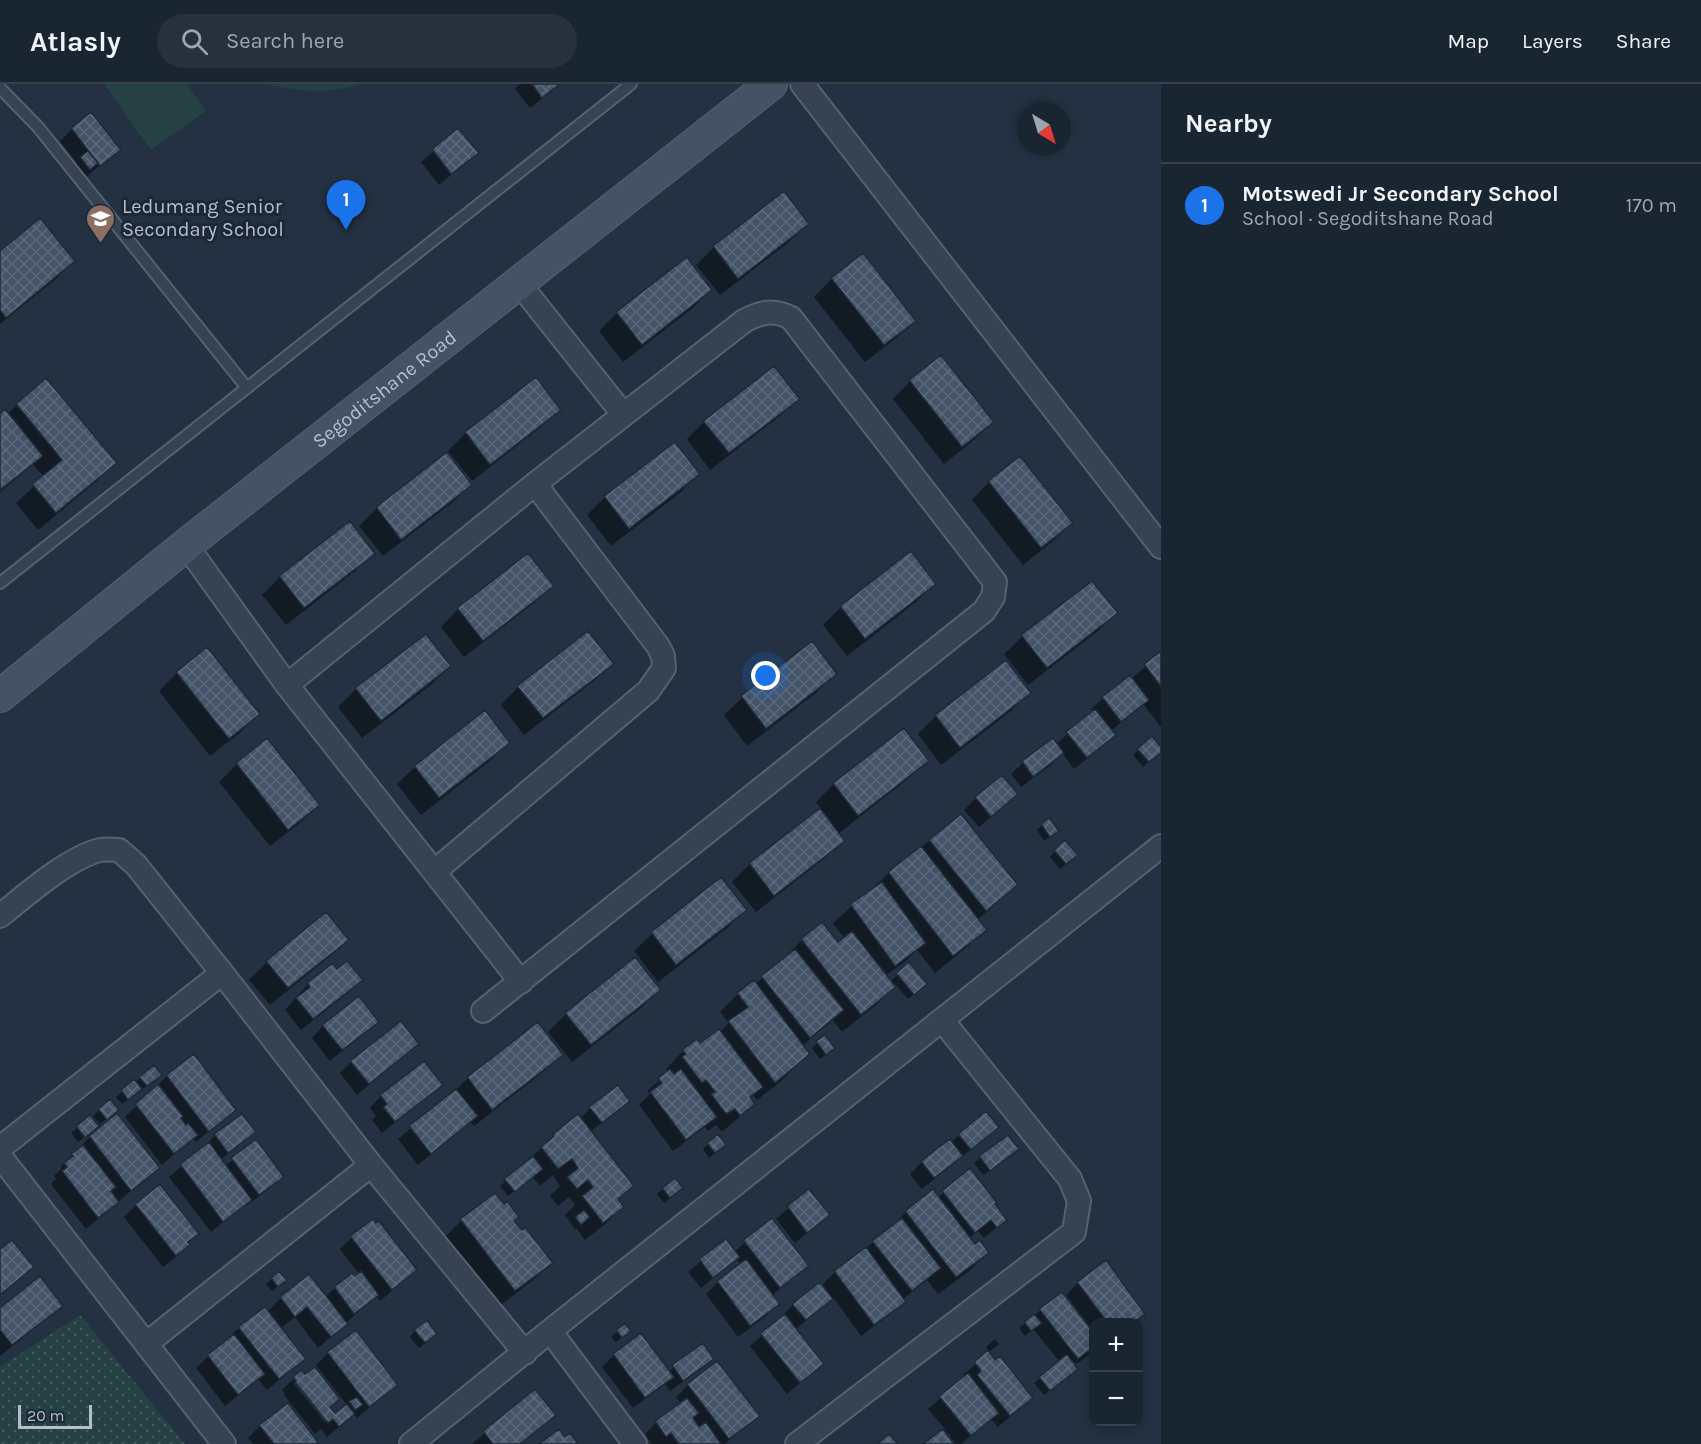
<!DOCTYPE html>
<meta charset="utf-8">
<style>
:root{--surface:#1a2532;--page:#27313e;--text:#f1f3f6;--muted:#9fa5ac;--line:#38424d;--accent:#1a73e8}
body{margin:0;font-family:Karla,sans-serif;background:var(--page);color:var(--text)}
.controls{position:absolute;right:18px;bottom:18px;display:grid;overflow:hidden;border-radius:12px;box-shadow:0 3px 9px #0003}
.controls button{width:54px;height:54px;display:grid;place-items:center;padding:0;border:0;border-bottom:2px solid var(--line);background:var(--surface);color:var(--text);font:30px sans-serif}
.compass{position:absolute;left:1017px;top:18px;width:54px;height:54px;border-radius:50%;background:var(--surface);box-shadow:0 3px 9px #0003;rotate:142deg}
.scale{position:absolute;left:18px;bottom:15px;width:74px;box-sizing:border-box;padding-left:6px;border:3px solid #b4becc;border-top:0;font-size:16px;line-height:21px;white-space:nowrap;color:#b4becc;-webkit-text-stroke:4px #1c2837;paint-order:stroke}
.you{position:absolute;left:766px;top:592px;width:21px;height:21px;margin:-15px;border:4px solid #fff;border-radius:50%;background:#1a73e8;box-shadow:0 0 0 9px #1a73e833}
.badge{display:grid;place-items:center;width:39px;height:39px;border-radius:50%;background:var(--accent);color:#fff;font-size:20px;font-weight:700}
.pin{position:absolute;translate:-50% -50px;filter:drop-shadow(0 2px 3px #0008)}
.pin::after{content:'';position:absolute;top:32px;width:21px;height:18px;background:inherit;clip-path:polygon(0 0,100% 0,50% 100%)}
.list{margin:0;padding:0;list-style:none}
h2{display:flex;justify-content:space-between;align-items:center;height:78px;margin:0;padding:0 24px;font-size:26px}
h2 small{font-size:20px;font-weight:400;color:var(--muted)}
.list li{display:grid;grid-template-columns:39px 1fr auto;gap:18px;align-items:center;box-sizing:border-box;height:84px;padding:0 24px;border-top:2px solid var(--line)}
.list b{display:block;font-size:22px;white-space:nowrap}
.list p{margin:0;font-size:20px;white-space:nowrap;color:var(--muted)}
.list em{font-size:20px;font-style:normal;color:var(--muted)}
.icon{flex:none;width:33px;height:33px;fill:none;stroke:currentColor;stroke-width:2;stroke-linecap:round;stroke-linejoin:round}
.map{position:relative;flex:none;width:1161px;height:1360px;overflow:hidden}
header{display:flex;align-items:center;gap:36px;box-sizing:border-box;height:84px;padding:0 30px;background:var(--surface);border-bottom:2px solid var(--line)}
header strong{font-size:28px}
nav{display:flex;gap:33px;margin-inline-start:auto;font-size:21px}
.search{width:420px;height:54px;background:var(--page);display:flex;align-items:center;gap:15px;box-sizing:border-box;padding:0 21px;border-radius:33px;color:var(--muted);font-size:22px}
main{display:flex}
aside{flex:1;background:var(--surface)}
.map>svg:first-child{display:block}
.grass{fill:url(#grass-dots)}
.pitch{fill:#254143}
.shadow{fill:#0007;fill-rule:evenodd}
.building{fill:url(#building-cross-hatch);stroke:#1e2a39;stroke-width:1.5}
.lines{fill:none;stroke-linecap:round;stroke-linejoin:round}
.lane-casing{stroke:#55616f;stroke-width:14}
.street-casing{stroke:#55616f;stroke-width:26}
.secondary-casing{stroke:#55616f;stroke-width:34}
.lane{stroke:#374352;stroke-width:10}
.street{stroke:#374352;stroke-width:22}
.secondary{stroke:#455265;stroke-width:32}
.labels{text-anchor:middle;stroke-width:6;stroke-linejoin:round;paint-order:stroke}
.poi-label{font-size:20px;fill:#b4becc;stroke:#1c2837;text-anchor:start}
.street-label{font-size:20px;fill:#b4becc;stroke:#1c2837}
</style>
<header>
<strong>Atlasly</strong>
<div class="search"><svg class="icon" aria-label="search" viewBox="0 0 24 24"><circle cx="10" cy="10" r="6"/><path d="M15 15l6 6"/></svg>Search here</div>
<nav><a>Map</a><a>Layers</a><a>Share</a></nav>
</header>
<main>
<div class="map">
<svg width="1161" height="1360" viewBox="0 0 1161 1360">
<defs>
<pattern id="grass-dots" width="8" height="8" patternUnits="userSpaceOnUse" patternTransform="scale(1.5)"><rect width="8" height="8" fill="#254143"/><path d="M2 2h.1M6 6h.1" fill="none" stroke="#425b5d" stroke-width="1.8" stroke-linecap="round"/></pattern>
<pattern id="building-cross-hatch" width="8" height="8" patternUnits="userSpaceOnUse" patternTransform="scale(1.5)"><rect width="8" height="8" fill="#445367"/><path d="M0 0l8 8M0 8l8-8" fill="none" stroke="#5d6a7c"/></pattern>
</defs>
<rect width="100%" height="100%" fill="#233142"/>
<path class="grass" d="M80,1231L185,1360H0V1283Z"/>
<path class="pitch" d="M104,0H187L206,27L151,66Z
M267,0H361C331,10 297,8 267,0Z"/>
<path class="shadow" d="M519,0H561L530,24L515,5Z
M72,45L119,66L87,92L76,80L77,79L60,57Z
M458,46L477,69L439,101L421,78Z
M784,109L807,140L789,158L720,211L696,181L714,163Z
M0,169L73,177L56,195L0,240Z
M862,172L914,236L896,254L865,278L814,213L832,195Z
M686,175L710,206L693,224L623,278L599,247L617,229Z
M46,296L115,379L97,397L38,446L16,419L44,393L33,380L0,408V332L7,330Z
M910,297L992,338L974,356L944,380L893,315Z
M798,315L780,332L710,386L687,355L704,338Z
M559,326L541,343L472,397L448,367L466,349Z
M698,390L681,408L611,462L587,431L605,413Z
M989,398L1071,439L1053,457L1023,481L972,416Z
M470,401L453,418L383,472L359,442L377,424Z
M373,469L355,487L286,541L262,511L280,493Z
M1092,499L1116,529L1098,547L1028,601L1004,570L1022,553Z
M934,500L916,518L847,572L823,541L841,523Z
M552,502L534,519L464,573L441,543L458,525Z
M426,552L449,582L432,600L362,654L338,623L356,605Z
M811,560L835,590L817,608L747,662L724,631L742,614Z
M207,565L258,630L241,648L210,672L159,607L177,589Z
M1161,569V643L1143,620L1111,647L1114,651L1102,663L1074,685L1062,669L1051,681L1021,703L1011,690L1023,679L1052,656L1056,660L1093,628L1091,625L1103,614L1131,595Z
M1005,578L1029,609L1011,627L941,681L918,650L936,632Z
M612,580L594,597L524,651L501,621L518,603Z
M903,646L927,677L909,694L838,750L843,757L825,774L756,828L732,798L750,780L821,725L816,718L834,700Z
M508,659L490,677L421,731L397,700L415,683Z
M1161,665L1143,683L1133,671L1138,666Z
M237,680L318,721L301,738L270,762L219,698Z
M976,714L1004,722L979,743L964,726Z
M960,732L1016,801L977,836L985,846L967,863L935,889L917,866L906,877L885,892L890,898L909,880L920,905L908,915L896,901L876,921L842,948L833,936L802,962L808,970L780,998L757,1016L753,1011L749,1015L753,1020L735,1037L722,1048L716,1041L708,1047L705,1043L673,1067L639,1021L650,1010L647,1007L669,988L666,985L683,967L700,961L720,948L729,939L720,928L738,910L753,898L755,900L785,875L784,874L802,856L838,860L844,854L833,839L889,789Z
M1042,741L1051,752L1044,757L1037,746Z
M1055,767L1070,776L1060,785L1050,773Z
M721,795L745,826L727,844L658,898L634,867L652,850Z
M346,855L329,873L270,921L249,896L267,878Z
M332,881L337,887L361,896L349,908L301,946L285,926L308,900Z
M659,906L641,924L572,978L548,948L566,930Z
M377,937L330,977L312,954L323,942Z
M537,940L561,971L543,988L474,1042L470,1038L418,1081L398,1055L451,1011L468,994Z
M825,953L828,969L820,975L812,964Z
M417,960L357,1011L340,989L351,978Z
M154,983L155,996L122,1020L116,1013Z
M167,992L235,1026L196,1058L193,1054L162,1081L125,1033Z
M441,1001L382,1049L372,1036L376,1032L370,1024L381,1012Z
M110,1017L111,1031L100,1040L93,1032Z
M628,1017L590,1048L632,1102L617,1117L622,1123L604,1141L585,1156L576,1144L575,1145L565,1131L575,1121L569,1113L558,1122L550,1112L560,1102L553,1091L540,1102L533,1093L508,1112L500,1102L526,1079L554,1051L580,1035L590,1024Z
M117,1031L158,1084L86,1145L51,1100L56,1095L54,1092L62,1084L61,1082L90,1053Z
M90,1033L92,1047L78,1058L71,1049Z
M997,1043L985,1054L922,1105L910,1090L922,1078L951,1059L959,1051Z
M254,1048L220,1076L225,1082L256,1058L282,1093L270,1104L246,1122L245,1120L211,1148L169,1093L204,1064L215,1051Z
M1008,1053L1011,1070L983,1091L974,1079Z
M708,1060L724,1061L709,1074L703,1065Z
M970,1086L1005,1136L984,1154L978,1147L969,1154L974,1162L987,1169L969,1187L938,1210L927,1196L902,1216L904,1217L892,1229L861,1252L833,1213L795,1246L822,1280L787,1310L750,1262L783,1234L782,1232L793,1221L821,1202L835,1188L889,1146L906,1128L937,1114Z
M681,1104L664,1119L657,1110L663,1105Z
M808,1107L828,1131L795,1159L776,1135Z
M136,1121L197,1150L177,1172L163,1183L124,1133Z
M771,1136L807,1182L771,1212L778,1220L766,1232L738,1253L706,1210L718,1198L741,1181L736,1175L701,1204L688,1188L726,1157L734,1168Z
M461,1137H513L551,1179L533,1196L497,1224L444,1154Z
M351,1154L416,1186L380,1217L376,1212L318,1264L295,1233L280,1245L304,1275L267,1306L258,1295L225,1322L196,1284L239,1244L267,1228L281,1214L309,1192L325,1213L335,1204L359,1190L340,1165Z
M272,1195L279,1201L272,1207L266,1200Z
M1078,1199L1144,1230L1135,1238H1094V1267L1077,1280L1075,1278L1073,1280L1071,1290L1044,1311L1034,1299L1060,1278L1033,1245L1025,1252L1019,1244L1061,1210L1083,1239L1086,1237L1066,1211Z
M61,1221L49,1233L0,1272V1225Z
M625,1241L624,1252L616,1258L611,1253Z
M415,1247L430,1255L419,1264L410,1253Z
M641,1251L668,1288L703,1261L712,1275L700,1286L670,1307L665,1300L633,1324L602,1283L614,1271Z
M995,1255L999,1260L988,1269L1031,1314L998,1343L991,1335L961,1360H956L948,1349L946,1351L953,1360H925L945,1345L928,1325L965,1293L963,1291L989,1268L986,1263Z
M328,1269L396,1301L357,1334L354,1330L327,1353L321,1345L315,1350L284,1311L285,1310L282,1306L294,1294L329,1324L335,1331L347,1321L316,1281ZM296,1298L327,1336L325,1338L294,1300Z
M717,1279L758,1332L725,1360H652L645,1350L656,1339L682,1320L676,1313L688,1301Z
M535,1307L554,1331L542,1342L521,1360H472Z
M260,1342L314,1360H253L248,1354Z"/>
<path class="building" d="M532,0H560L542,14Z
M91,28L121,66L100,82L71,44Z
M458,44L479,69L451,90L432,65Z
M88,67L98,79L90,86L80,73Z
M784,107L809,140L738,195L713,162Z
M40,134L75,177L6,234L0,226V167Z
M863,169L916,237L884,261L831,194Z
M687,173L712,206L642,261L616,228Z
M941,271L994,338L962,363L909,296Z
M774,282L800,315L729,369L703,337Z
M536,293L561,326L490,381L465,348Z
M46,294L117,379L56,429L32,400L62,376L16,320Z
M5,325L43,372L0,406V330Z
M675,358L700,390L629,445L604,412Z
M447,368L472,401L401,456L376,423Z
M1020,372L1073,439L1041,464L988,397Z
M350,437L375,470L304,524L279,492Z
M911,467L936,500L865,555L840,522Z
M528,469L554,502L483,557L457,524Z
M1092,497L1118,529L1047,584L1021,551Z
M588,547L614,580L543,634L517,602Z
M426,550L451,582L381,637L355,604Z
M812,557L837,590L766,645L741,612Z
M207,563L260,630L229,655L176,588Z
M1161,567V603L1144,580Z
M1006,576L1031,609L960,664L935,631Z
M1130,591L1149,616L1121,638L1102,613Z
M1095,625L1116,651L1087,674L1066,648Z
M485,626L510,659L439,714L414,682Z
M904,644L929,677L858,732L833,699Z
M1152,652L1161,663V669L1149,678L1137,665Z
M267,654L320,721L288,746L236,679Z
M1053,654L1064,669L1033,693L1022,677Z
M1002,691L1018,710L991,733L975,713Z
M820,724L845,757L774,812L749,779Z
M961,730L1018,801L986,827L929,756Z
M1049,734L1059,747L1050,753L1041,740Z
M1065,756L1078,771L1066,780L1054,766Z
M921,762L987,846L953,872L888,788Z
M721,793L747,826L676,881L651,848Z
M882,798L926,859L895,882L850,820Z
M326,828L349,856L288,904L266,877Z
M822,838L838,858L852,847L896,903L861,931L801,855Z
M795,865L844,926L810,954L761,892Z
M635,873L661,906L591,961L565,929Z
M347,877L363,896L313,935L296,914L310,903L307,899L333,879L337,885Z
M909,878L927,900L914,911L896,889Z
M754,896L810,970L775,999L728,937L748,923L737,909Z
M359,912L379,938L342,966L322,941Z
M401,937L419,960L369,1000L350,977Z
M538,938L563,971L492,1026L467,993Z
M719,945L763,1003L750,1013L755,1020L740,1032L735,1025L726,1030L711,1010L715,1008L706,996L702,999L682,973L686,970L682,966L697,955L700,959Z
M825,951L835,964L826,971L816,957Z
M194,970L236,1026L209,1048L166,991Z
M424,977L443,1001L395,1038L383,1023L387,1020L380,1011Z
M154,981L162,991L147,1002L139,993Z
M670,985L674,990L681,985L717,1033L686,1056L650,1008L662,999L658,994Z
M134,995L142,1005L128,1016L121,1006Z
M158,1000L183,1032L181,1034L186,1041L188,1039L198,1051L174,1070L135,1020Z
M618,1001L630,1017L602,1039L589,1023Z
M456,1005L478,1032L431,1070L409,1042Z
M110,1015L119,1026L107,1036L98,1025Z
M986,1027L999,1043L971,1066L958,1050Z
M117,1029L160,1084L131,1107L89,1052Z
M242,1030L256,1048L228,1069L214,1050Z
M578,1030L634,1102L618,1115L624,1123L603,1139L582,1112L593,1103L588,1096L577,1105L567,1093L578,1084L572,1075L558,1085L541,1063L554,1052L553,1050Z
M90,1031L99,1042L85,1054L76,1042Z
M718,1050L726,1061L715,1069L707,1059Z
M1008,1051L1019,1065L990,1087L979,1072Z
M256,1055L284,1093L259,1111L231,1074Z
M950,1055L963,1072L934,1094L921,1077Z
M209,1058L252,1116L223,1138L180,1080Z
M83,1061L116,1103L111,1107L119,1118L98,1134L62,1087L67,1083L64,1079L73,1072L71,1070Z
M533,1072L543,1085L515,1108L504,1095Z
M970,1084L997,1119L995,1120L1007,1136L997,1144L991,1136L975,1149L942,1107Z
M675,1094L683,1104L670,1114L662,1104Z
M160,1100L199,1150L188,1158L190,1161L176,1172L135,1120Z
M809,1105L830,1131L807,1149L787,1122Z
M933,1105L975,1160L980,1156L989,1169L956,1193L905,1127Z
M495,1109L504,1120L507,1117L519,1133L514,1137L522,1146L525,1143L553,1179L515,1207L460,1135Z
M584,1126L590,1133L581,1141L575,1133Z
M772,1134L809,1182L780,1204L743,1156Z
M902,1134L941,1184L912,1207L872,1157Z
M373,1135L376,1139L379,1137L417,1186L392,1206L350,1152Z
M726,1155L740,1173L713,1194L699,1175Z
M12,1156L34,1183L0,1211V1165Z
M866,1163L906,1218L874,1241L834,1187Z
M746,1175L780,1220L750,1242L717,1197Z
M1106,1176L1145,1230L1134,1238H1107L1077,1198Z
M279,1187L287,1196L278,1203L271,1194Z
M361,1187L379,1211L354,1230L334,1203L352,1189L355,1192Z
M309,1190L348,1240L331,1253L307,1223L295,1233L280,1213Z
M40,1192L63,1222L12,1261L0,1246V1224Z
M820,1198L833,1215L806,1236L792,1220Z
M1062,1208L1094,1249V1267L1090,1270L1088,1267L1078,1275L1039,1225Z
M265,1223L306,1275L279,1295L238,1243Z
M785,1230L824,1280L800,1299L760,1249Z
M1034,1230L1042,1239L1031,1247L1024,1238Z
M427,1236L437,1250L425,1259L414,1246Z
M625,1239L631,1247L622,1254L616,1246Z
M356,1246L398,1301L369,1323L327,1268Z
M641,1249L674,1293L645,1314L613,1270Z
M234,1250L265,1290L238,1311L207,1271Z
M703,1259L714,1275L683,1297L672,1281Z
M988,1266L995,1276L1000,1272L1033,1314L1010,1332L977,1291L981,1287L974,1278Z
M1067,1270L1078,1285L1050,1307L1039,1293Z
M717,1277L760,1332L729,1355L687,1300Z
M315,1283L340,1315L330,1323L335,1329L347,1320L355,1330L339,1343L333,1335L328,1339L295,1298L296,1297L293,1293L301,1286L305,1290Z
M968,1289L999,1329L971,1352L939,1312Z
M535,1305L556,1331L520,1360H493L483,1347Z
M357,1313L363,1321L355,1326L349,1317Z
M687,1314L699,1329L693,1334L699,1343L706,1338L721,1360H677L678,1359L671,1349L666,1353L655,1337Z
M288,1319L318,1358L315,1360H274L259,1341Z
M559,1345L565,1353L570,1349L578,1360H539Z
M943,1345L954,1360H923Z
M889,1350L898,1360H877Z"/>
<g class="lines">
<defs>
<path id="lane" d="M0,4L38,43L247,304
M0,499L631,0"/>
<path id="street" d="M802,0L1161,463
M518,198L623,330
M186,461L287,601L521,898
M287,601L535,400L744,237C761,228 773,225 791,234L995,498L993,513L984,527L483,927
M435,787L648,607L664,584L663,572L658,562L535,400
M0,832C26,811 68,774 100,766C106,765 113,766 119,766L136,781L222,889L371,1081L525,1269
M0,1064L222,889
M0,1072L224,1360
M550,1247L635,1360
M146,1260L371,1081
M411,1360L550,1247L1161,762
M797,1360L1074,1148L1079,1117L1070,1095L942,936"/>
<g id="secondary">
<path id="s1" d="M0,612L186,461L771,0"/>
</g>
</defs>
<use href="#lane" class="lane-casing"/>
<use href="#street" class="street-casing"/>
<use href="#secondary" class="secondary-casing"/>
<use href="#lane" class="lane"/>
<use href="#street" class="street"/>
<use href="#secondary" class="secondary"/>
</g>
<defs>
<symbol id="school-pin" viewBox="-11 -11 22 30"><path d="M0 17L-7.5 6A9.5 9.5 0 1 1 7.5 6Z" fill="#8d6e63" stroke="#1c2837"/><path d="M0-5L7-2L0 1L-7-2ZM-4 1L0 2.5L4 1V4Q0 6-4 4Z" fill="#fff"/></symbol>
</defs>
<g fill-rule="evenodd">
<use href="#school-pin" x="84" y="118" width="33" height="45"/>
</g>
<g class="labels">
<g class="poi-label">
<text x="122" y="129">Ledumang Senior<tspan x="122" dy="23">Secondary School</tspan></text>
</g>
<g class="street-label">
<text dy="7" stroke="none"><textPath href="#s1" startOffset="492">Segoditshane Road</textPath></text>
</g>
</g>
</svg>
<div class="controls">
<button>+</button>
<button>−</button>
</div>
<svg class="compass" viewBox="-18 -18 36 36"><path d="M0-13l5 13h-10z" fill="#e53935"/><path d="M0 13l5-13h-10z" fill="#9fa5ac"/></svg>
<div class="scale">20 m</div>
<div class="you"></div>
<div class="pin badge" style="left:346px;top:146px">1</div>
</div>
<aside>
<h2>Nearby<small></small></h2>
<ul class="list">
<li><span class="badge">1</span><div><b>Motswedi Jr Secondary School</b><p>School · Segoditshane Road</p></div><em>170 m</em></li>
</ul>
</aside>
</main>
